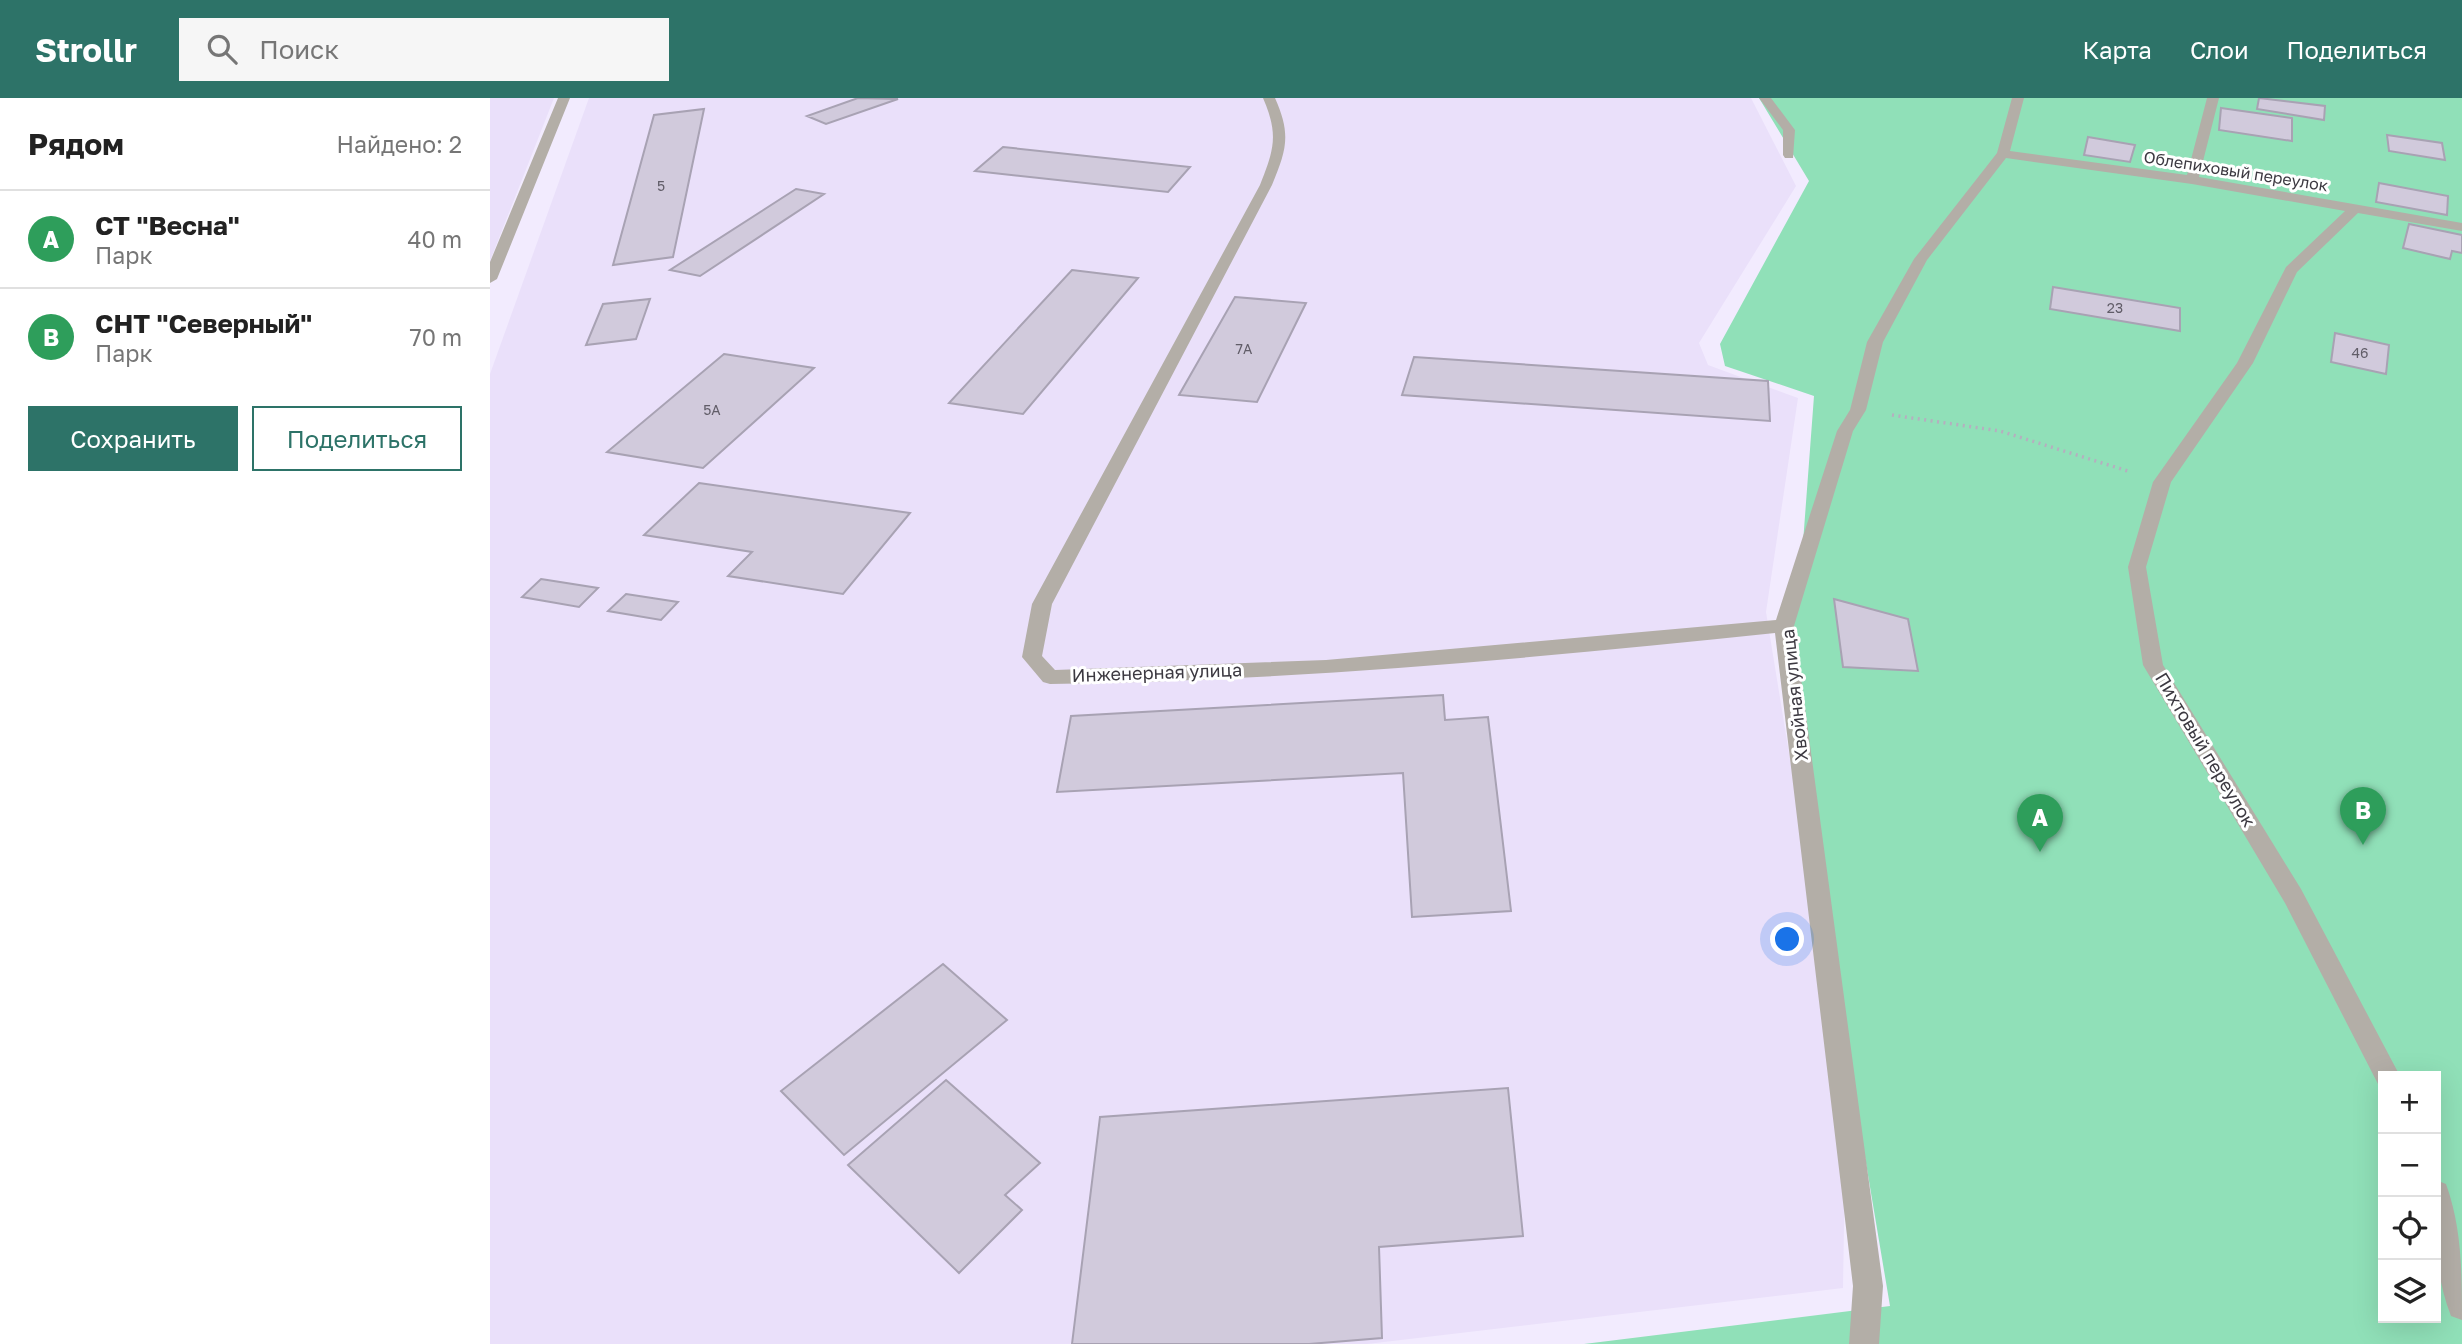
<!DOCTYPE html>
<html lang="ru">
<meta charset="utf-8">
<style>
:root{--surface:#fff;--page:#f6f6f6;--text:#222;--muted:#767676;--line:#e0e0e0;--accent:#2d7368}
body{margin:0;font-family:"Golos Text",sans-serif;background:var(--page);color:var(--text)}
.controls{position:absolute;right:21px;bottom:21px;display:grid;overflow:hidden;border-radius:0px;box-shadow:0 7px 28px #0002}
.controls button{width:63px;height:63px;display:grid;place-items:center;padding:0;border:0;border-bottom:2px solid var(--line);background:var(--surface);color:var(--text);font:35px sans-serif}
.you{position:absolute;left:1298px;top:842px;width:24px;height:24px;margin:-18px;border:5px solid #fff;border-radius:50%;background:#1a73e8;box-shadow:0 0 0 10px #1a73e833}
.badge{display:grid;place-items:center;width:46px;height:46px;border-radius:50%;background:var(--accent);color:#fff;font-size:23px;font-weight:700}
.pin{position:absolute;translate:-50% -58px;filter:drop-shadow(0 2px 4px #0008)}
.pin::after{content:'';position:absolute;top:37px;width:24px;height:21px;background:inherit;clip-path:polygon(0 0,100% 0,50% 100%)}
.list{margin:0;padding:0;list-style:none}
h2{display:flex;justify-content:space-between;align-items:center;height:91px;margin:0;padding:0 28px;font-size:30px}
h2 small{font-size:23px;font-weight:400;color:var(--muted)}
.list li{display:grid;grid-template-columns:46px 1fr auto;gap:21px;align-items:center;box-sizing:border-box;height:98px;padding:0 28px;border-top:2px solid var(--line)}
.list b{display:block;font-size:26px;white-space:nowrap}
.list p{margin:0;font-size:23px;white-space:nowrap;color:var(--muted)}
.list em{font-size:23px;font-style:normal;color:var(--muted)}
.actions{display:flex;gap:14px;padding:21px 28px}
.actions a{flex:1;padding:16px 0;border:2px solid var(--accent);border-radius:0px;text-align:center;font-size:24px;color:var(--accent)}
.actions .main{background:var(--accent);color:#fff}
.icon{flex:none;width:38px;height:38px;fill:none;stroke:currentColor;stroke-width:2;stroke-linecap:round;stroke-linejoin:round}
.map{position:relative;flex:none;width:1972px;height:1246px;overflow:hidden}
header{display:flex;align-items:center;gap:42px;box-sizing:border-box;height:98px;padding:0 35px;background:var(--accent);color:#fff}
header strong{font-size:33px}
nav{display:flex;gap:38px;margin-inline-start:auto;font-size:24px}
.search{width:490px;height:63px;background:var(--page);display:flex;align-items:center;gap:18px;box-sizing:border-box;padding:0 24px;border-radius:0px;color:var(--muted);font-size:26px}
main{display:flex}
aside{flex:1;background:var(--surface)}
.map>svg:first-child{display:block}
.built{fill:#eae0fa}
.green{fill:#90e0b8;fill-rule:evenodd}
.building{fill:#d1cadc;stroke:#a8a2b3;stroke-width:2}
.lines{fill:none;stroke-linecap:round;stroke-linejoin:round}
.path{stroke:#b5afbf;stroke-width:3.5;stroke-dasharray:2 4.5;stroke-linecap:butt}
.minor{fill:#b3aea7;fill-rule:evenodd}
.labels{text-anchor:middle;stroke-width:6;stroke-linejoin:round;paint-order:stroke}
.number-label{font-size:14px;fill:#615d68}
.far-street-label{font-size:16px;fill:#3c3941;stroke:#fff}
.street-label{font-size:18px;fill:#3c3941;stroke:#fff}
</style>
<header>
<strong>Strollr</strong>
<div class="search"><svg class="icon" aria-label="search" viewBox="0 0 24 24"><circle cx="10" cy="10" r="6"/><path d="M15 15l6 6"/></svg>Поиск</div>
<nav><a>Карта</a><a>Слои</a><a>Поделиться</a></nav>
</header>
<main>
<aside>
<h2>Рядом<small>Найдено: 2</small></h2>
<ul class="list">
<li><span class="badge" style="background:#2e9e5b">A</span><div><b>СТ &quot;Весна&quot;</b><p>Парк</p></div><em>40 m</em></li>
<li><span class="badge" style="background:#2e9e5b">B</span><div><b>СНТ &quot;Северный&quot;</b><p>Парк</p></div><em>70 m</em></li>
</ul>
<div class="actions"><a class="main">Сохранить</a><a>Поделиться</a></div>
</aside>
<div class="map">
<svg width="1972" height="1246" viewBox="0 0 1972 1246">
<rect width="100%" height="100%" fill="#f2ebfe"/>
<path class="built" d="M0,0H64L0,163Z
M99,0H1261L1306,88L1209,245L1218,267L1308,300L1276,514L1356,1005L1353,1190L877,1246H0V276Z"/>
<path class="green" d="M1269,0H1972V1246H1094L1400,1208L1286,529L1309,498L1324,298L1235,268L1230,246L1319,83ZM1893,978H1946V1220H1893Z"/>
<path class="building" d="M368,0L408,1L336,26L317,18Z
M1769,0L1835,8L1834,22L1767,11Z
M1731,10L1802,20V43L1729,32Z
M214,11L183,159L123,167L164,17Z
M1897,37L1952,45L1955,62L1899,53Z
M1598,39L1645,47L1640,64L1594,57Z
M513,49L700,69L678,94L485,73Z
M1889,85L1958,98L1957,117L1886,104Z
M306,91L334,96L210,178L180,172Z
M1919,126L1972,137V155L1962,153L1960,161L1913,150Z
M582,172L648,180L533,316L459,305Z
M1563,189L1690,210V233L1560,211Z
M745,199L816,205L767,304L689,297Z
M160,201L146,241L96,247L113,206Z
M1845,235L1899,247L1896,276L1841,264Z
M234,256L324,270L213,370L117,354Z
M924,259L1278,283L1280,323L912,297Z
M209,385L420,415L353,496L238,478L262,454L154,437Z
M51,481L108,490L89,509L32,499Z
M136,496L188,504L171,522L118,513Z
M1344,501L1418,521L1428,573L1353,569Z
M953,597L955,622L998,619L1021,813L922,819L913,675L567,694L581,618Z
M453,866L517,922L354,1057L291,993Z
M456,982L550,1065L515,1097L532,1112L469,1175L358,1067Z
M1018,990L1033,1138L889,1149L892,1240L819,1246H582L610,1019Z"/>
<g class="lines">
<path class="path" d="M1402,317L1510,333L1641,374"/>
<path class="minor" d="M68,0H80L7,181L0,185V164Z
M773,0H785C801,36 797,51 782,87L562,506L552,558L565,572L836,562L1286,522L1347,333L1360,312L1377,244L1424,161L1507,55L1522,0H1534L1520,53L1697,77L1717,0H1729L1709,79L1972,125V133L1868,115L1807,174L1763,265L1681,384L1656,469L1673,567L1811,791L1910,978H1893V988L1888,986L1795,805L1653,567L1638,469L1663,384L1747,265L1796,169L1855,113L1702,86L1516,60L1437,162L1393,244L1376,312L1363,333L1304,528L1393,1188L1389,1246H1359L1363,1188L1285,535C1044,560 803,583 560,586L553,584L532,559L542,506L770,87C784,51 789,37 773,0Z
M1269,0H1281L1305,32L1303,60H1295L1293,57V32Z
M1946,1082L1956,1086C1972,1130 1972,1176 1972,1222L1961,1218C1944,1175 1944,1127 1946,1082Z"/>
</g>
<g class="labels">
<g class="number-label">
<text x="171" y="93">5</text>
<text x="1625" y="215">23</text>
<text x="754" y="256">7А</text>
<text x="1870" y="260">46</text>
<text x="222" y="317">5А</text>
</g>
<g class="far-street-label">
<text transform="translate(1746 73) rotate(9)" y="6">Облепиховый переулок</text>
</g>
<g class="street-label">
<text transform="translate(667 575) rotate(-2)" y="6">Инженерная улица</text>
<text transform="translate(1305 597) rotate(-96)" y="6">Хвойная улица</text>
<text transform="translate(1715 652) rotate(59)" y="6">Пихтовый переулок</text>
</g>
</g>
</svg>
<div class="controls">
<button>+</button>
<button>−</button>
<button><svg class="icon" aria-label="locate" viewBox="0 0 24 24"><circle cx="12" cy="12" r="6"/><path d="M12 2v4M12 18v4M2 12h4M18 12h4"/></svg></button>
<button><svg class="icon" aria-label="layers" viewBox="0 0 24 24"><path d="M12 4l9 5-9 5-9-5zM3 14l9 5 9-5"/></svg></button>
</div>
<div class="you"></div>
<div class="pin badge" style="left:1550px;top:754px;background:#2e9e5b">A</div>
<div class="pin badge" style="left:1873px;top:747px;background:#2e9e5b">B</div>
</div>
</main>
